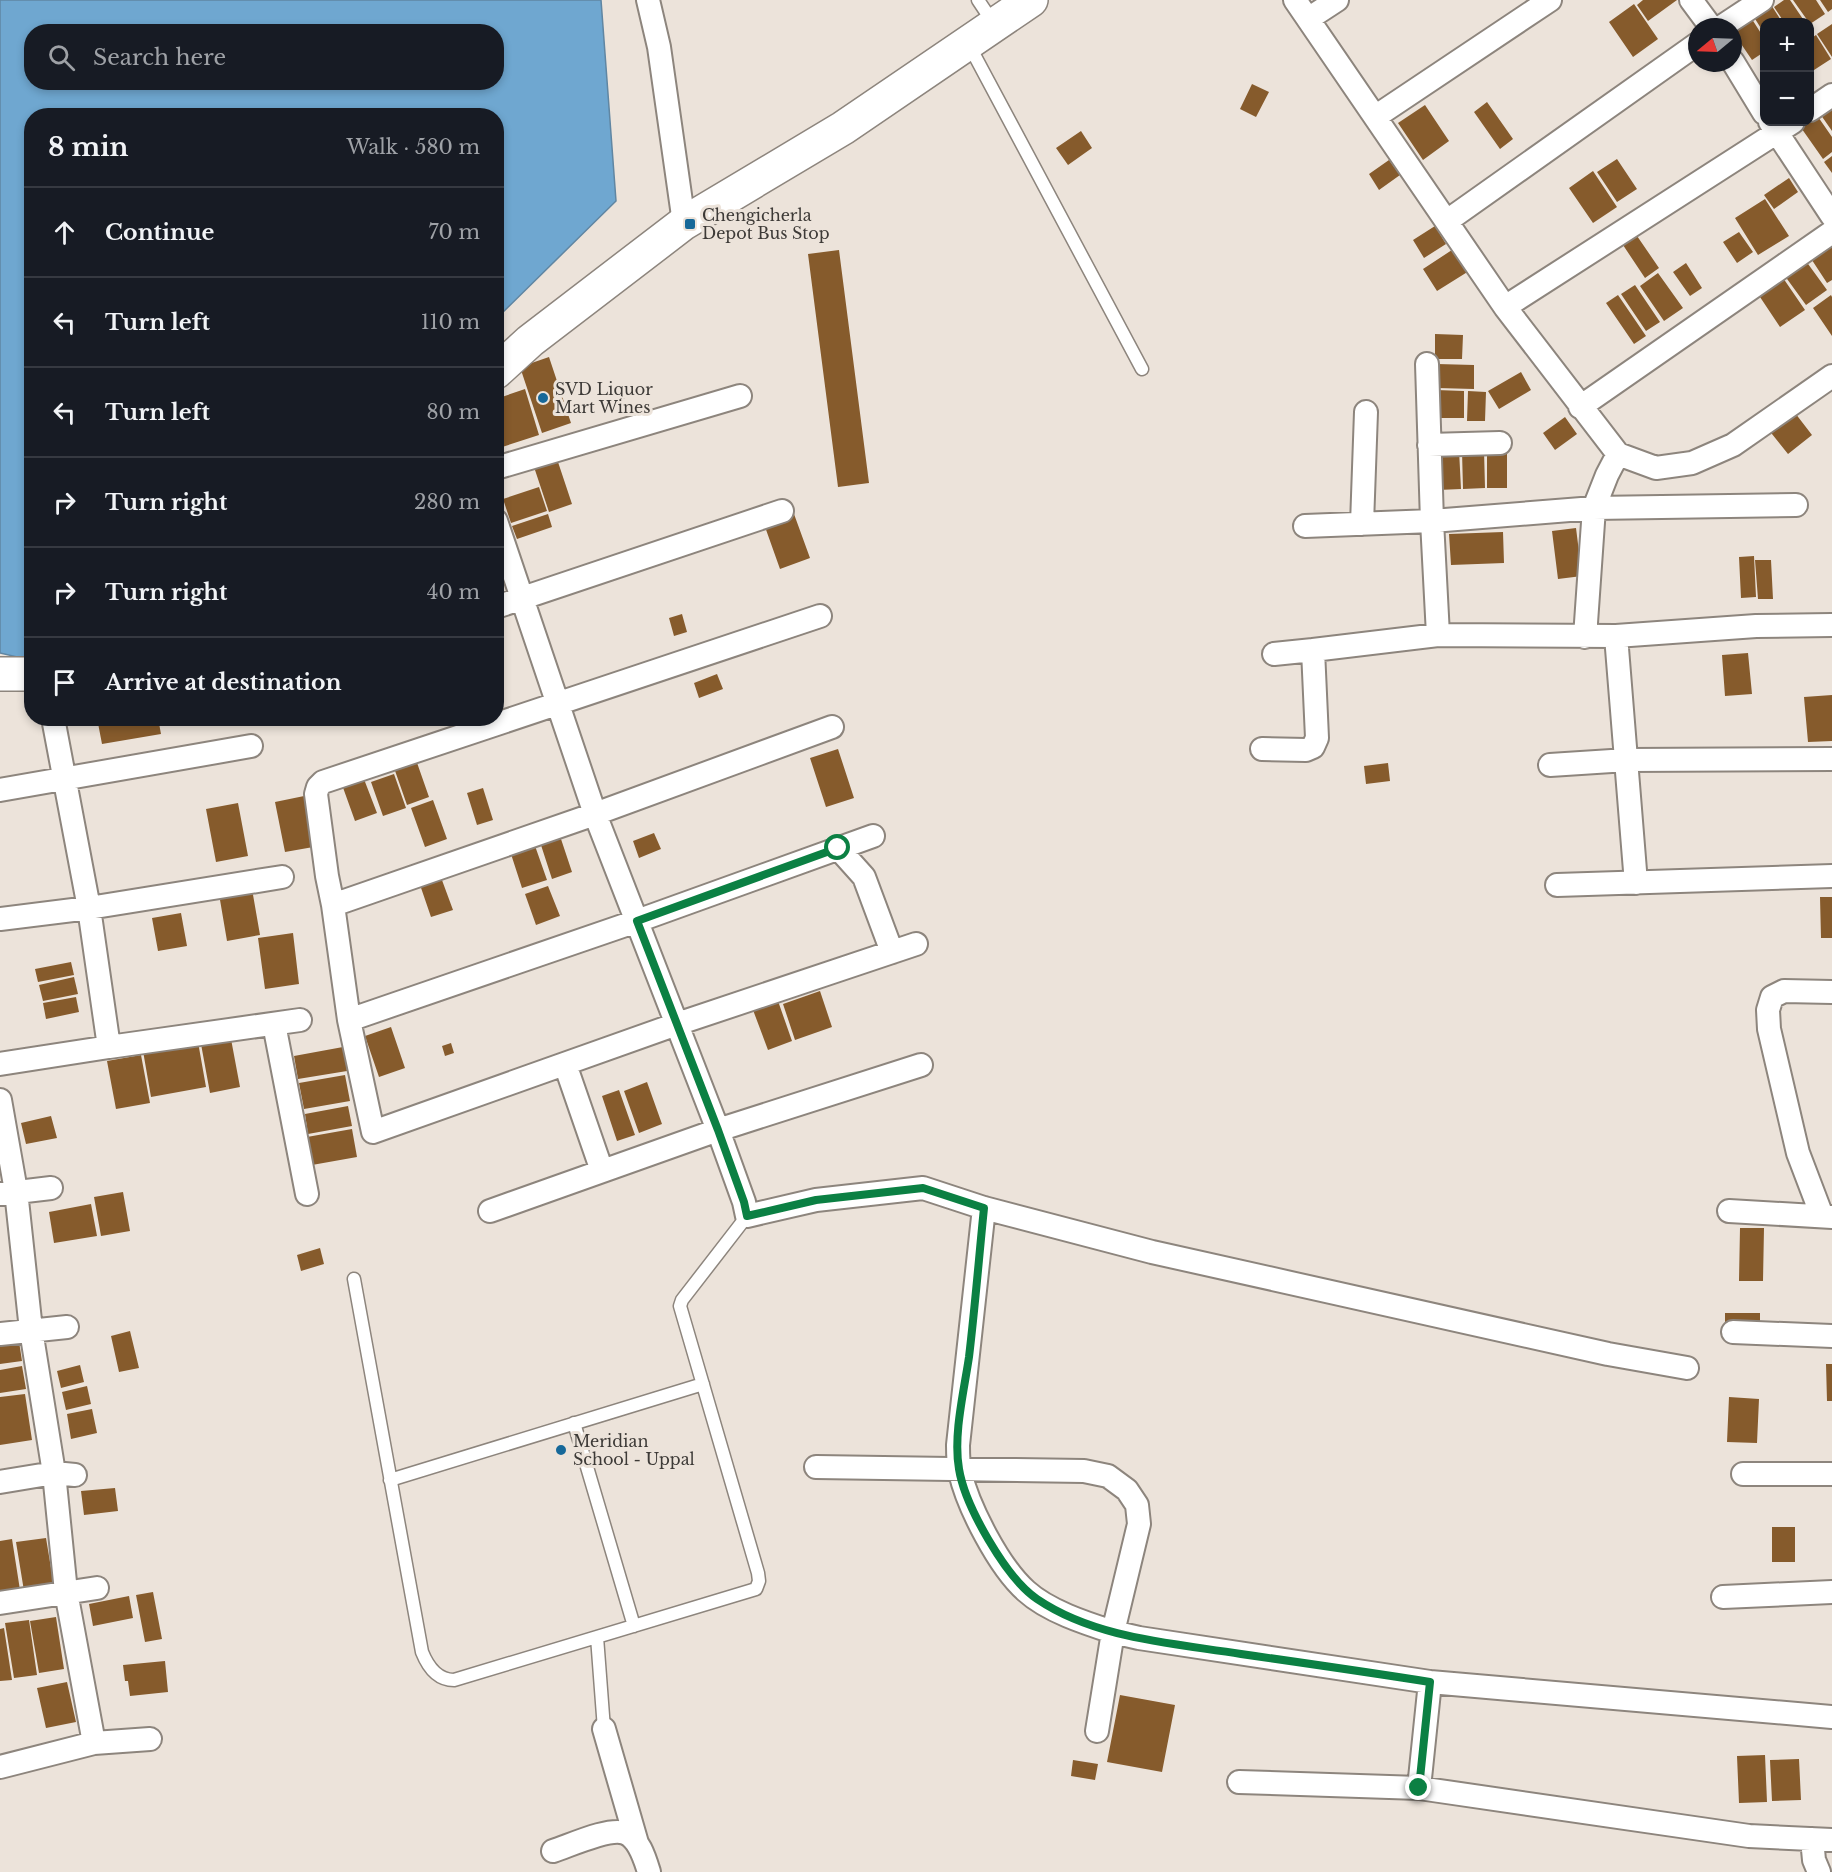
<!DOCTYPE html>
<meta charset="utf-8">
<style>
:root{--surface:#171b24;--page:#20242c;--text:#f1f3f6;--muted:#9ea1a6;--line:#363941}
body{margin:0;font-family:"Libre Baskerville",serif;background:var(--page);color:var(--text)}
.controls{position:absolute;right:18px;top:18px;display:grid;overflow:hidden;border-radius:12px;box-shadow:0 3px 9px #0003}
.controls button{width:54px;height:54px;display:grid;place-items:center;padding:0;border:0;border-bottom:2px solid var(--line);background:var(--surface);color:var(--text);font:30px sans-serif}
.compass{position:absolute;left:1688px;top:18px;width:54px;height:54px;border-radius:50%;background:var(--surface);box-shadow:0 3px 9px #0003;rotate:251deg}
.stop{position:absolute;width:18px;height:18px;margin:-14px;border:4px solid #0b8043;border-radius:50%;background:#fff}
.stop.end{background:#0b8043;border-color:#fff;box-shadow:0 2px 6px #0008}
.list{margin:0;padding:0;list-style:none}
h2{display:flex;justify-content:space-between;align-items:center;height:78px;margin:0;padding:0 24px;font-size:26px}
h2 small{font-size:20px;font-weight:400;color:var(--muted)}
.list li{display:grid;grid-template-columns:39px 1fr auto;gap:18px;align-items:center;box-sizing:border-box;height:90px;padding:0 24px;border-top:2px solid var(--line)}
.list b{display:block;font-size:22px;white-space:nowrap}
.list em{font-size:20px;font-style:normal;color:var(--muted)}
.icon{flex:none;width:33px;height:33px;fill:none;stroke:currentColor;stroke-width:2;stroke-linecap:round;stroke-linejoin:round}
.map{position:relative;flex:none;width:1832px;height:1872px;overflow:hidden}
.search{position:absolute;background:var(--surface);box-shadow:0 3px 9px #0003;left:24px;top:24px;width:480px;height:66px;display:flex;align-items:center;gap:15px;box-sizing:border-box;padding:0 21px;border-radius:24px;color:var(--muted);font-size:22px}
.panel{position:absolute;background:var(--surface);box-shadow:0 3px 9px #0003;left:24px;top:108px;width:480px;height:618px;border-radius:24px}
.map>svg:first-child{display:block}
.water{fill:#6fa7d0;stroke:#6086a2;stroke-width:1.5;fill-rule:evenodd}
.building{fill:#865b2c}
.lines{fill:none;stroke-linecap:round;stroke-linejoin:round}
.lane-casing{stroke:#8d857d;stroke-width:15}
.street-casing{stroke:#8d857d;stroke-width:26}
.secondary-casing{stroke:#8d857d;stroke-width:36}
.lane{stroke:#fff;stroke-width:12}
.street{stroke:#fff;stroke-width:22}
.secondary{stroke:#fff;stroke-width:33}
.route{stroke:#0b8043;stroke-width:8}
.poi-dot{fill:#166899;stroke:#ece3da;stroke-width:2}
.labels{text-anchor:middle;stroke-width:6;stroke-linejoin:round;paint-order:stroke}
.poi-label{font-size:16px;fill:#3d3a37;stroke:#ece3da;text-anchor:start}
</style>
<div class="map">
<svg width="1832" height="1872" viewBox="0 0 1832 1872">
<rect width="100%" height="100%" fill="#ece3da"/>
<path class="water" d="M0,0H601L616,201L497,318L496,116H32L31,659L30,660L0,653ZM32,32H496V82H32Z"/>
<path class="building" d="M1643,0H1677L1648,21L1637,5Z
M1768,0L1782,22H1764V33L1750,11Z
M1784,0H1790L1805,22H1784L1774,7Z
M1793,0H1816L1825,14L1810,24Z
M1820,0H1832V9L1828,12Z
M1634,4L1658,39L1633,57L1609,22Z
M1748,13L1764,38V52L1752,60L1733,32Z
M1832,24V57L1817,34Z
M1816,35L1831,59L1814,70L1810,63V39Z
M1252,84L1269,92L1256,117L1240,109Z
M1832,97V131L1816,108Z
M1487,102L1513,139L1500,149L1474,112Z
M1425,105L1449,141L1423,160L1398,123Z
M1814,111L1832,137V152L1823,159L1797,122H1810V114Z
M1081,131L1092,148L1068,165L1056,148Z
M1832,156V173L1824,162Z
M1617,159L1637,189L1617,202L1597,172Z
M1389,160L1400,175L1379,190L1369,174Z
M1593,171L1617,207L1593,223L1569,188Z
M1789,178L1798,192L1774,209L1764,195Z
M1765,199L1789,236L1758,255L1735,218Z
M1435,226L1446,244L1424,258L1413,240Z
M1739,232L1753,252L1737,263L1723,242Z
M1635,233L1659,268L1645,278L1621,242Z
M1832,238V280L1827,283L1808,254Z
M1455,248L1469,271L1437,291L1423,269Z
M839,250L869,483L838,487L808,254Z
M1803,257L1827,290L1806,305L1782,272Z
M1686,263L1702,288L1690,296L1673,272Z
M1658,273L1683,308L1664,321L1640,286Z
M1781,275L1805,310L1780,327L1756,291Z
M1635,285L1660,322L1646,331L1621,294Z
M1618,295L1646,336L1634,344L1606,303Z
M1831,295L1832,297V336L1813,308Z
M1435,334L1463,335L1462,359H1435Z
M549,357L571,423L542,433L520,367Z
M1437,364L1474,365V389L1437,388Z
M1521,372L1531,390L1499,409L1488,391Z
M525,389L539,435L496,449V399Z
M1436,390L1464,391V418H1435Z
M1468,391L1486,392L1485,421H1467Z
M1792,409L1812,435L1788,454L1768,429Z
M1565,417L1577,434L1555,450L1543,433Z
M1459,450L1461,489L1438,490L1436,451Z
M1484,450L1485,488L1463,489L1462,451Z
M1487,451H1507V488H1487Z
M556,456L572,504L549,512L533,464Z
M539,487L547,511L511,523L503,499Z
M548,514L552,527L517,539L512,526Z
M794,514L810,558L780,569L764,524Z
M1576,528L1582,576L1558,579L1552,531Z
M1503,532L1504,563L1451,565L1449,534Z
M1754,556L1756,597L1741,598L1739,557Z
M1755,560H1771L1773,599H1758Z
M682,614L687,632L674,636L669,618Z
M1748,653L1752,694L1725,696L1722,655Z
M717,674L723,689L699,698L694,683Z
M1832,695V741L1808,742L1804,697Z
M97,718H158L161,734L102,744Z
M838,749L854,798L826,807L810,758Z
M415,757L429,797L407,805L393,765Z
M1388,763L1390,781L1366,784L1364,766Z
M362,774L377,813L355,821L341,782Z
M394,774L406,808L383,816L371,782Z
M483,788L493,820L477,825L467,793Z
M309,795L319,846L285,852L275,802Z
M433,800L447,839L425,847L411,808Z
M238,803L248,856L216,862L206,809Z
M654,833L661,849L639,858L633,841Z
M560,836L572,872L552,879L540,842Z
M534,843L547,880L522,888L510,851Z
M439,872L453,910L431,917L418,879Z
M548,886L560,916L536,925L525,894Z
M252,889L260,935L227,941L219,894Z
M1820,897H1832V938H1821Z
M181,913L187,946L158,951L152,918Z
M293,933L299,984L265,989L258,938Z
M71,962L74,975L38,982L35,969Z
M74,977L78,994L43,1001L39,985Z
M820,991L832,1027L795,1040L783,1004Z
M76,997L79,1012L46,1019L43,1003Z
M778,1001L792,1041L768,1050L753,1010Z
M391,1027L405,1068L379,1077L365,1036Z
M231,1039L240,1087L210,1093L201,1044Z
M198,1042L206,1087L151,1097L143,1051Z
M451,1043L454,1053L445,1056L442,1046Z
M343,1047L347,1071L298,1079L294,1056Z
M141,1055L150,1103L116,1109L107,1061Z
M345,1075L350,1101L304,1109L299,1083Z
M647,1082L662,1124L639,1133L624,1091Z
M619,1090L635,1135L617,1141L602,1096Z
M348,1106L352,1126L308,1134L305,1114Z
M51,1116L57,1138L26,1144L21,1123Z
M352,1129L357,1157L312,1165L307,1137Z
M123,1192L130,1231L101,1236L94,1197Z
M91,1204L97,1236L54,1243L49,1212Z
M1740,1228H1764L1763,1281H1739Z
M320,1248L324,1264L301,1271L297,1255Z
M1725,1313H1760V1324L1725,1323Z
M130,1331L139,1368L119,1372L111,1336Z
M18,1335L22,1361L0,1364V1338Z
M1826,1364H1832V1401H1827Z
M80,1365L84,1382L61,1388L57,1371Z
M22,1366L26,1389L0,1393V1370Z
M87,1386L91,1404L66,1410L62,1392Z
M25,1394L32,1440L0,1445V1397Z
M1729,1397L1759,1399L1757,1443L1727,1442Z
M92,1409L97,1433L71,1439L67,1414Z
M115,1488L118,1511L84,1515L81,1491Z
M1772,1527H1795V1562H1772Z
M46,1538L54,1586L24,1591L16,1542Z
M12,1539L20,1590L0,1593V1541Z
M153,1592L162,1639L145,1642L136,1595Z
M129,1596L133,1618L93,1626L89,1604Z
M56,1617L64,1669L39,1673L30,1621Z
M29,1620L37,1675L14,1678L5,1623Z
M4,1628L12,1680L0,1681V1629Z
M165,1661L168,1692L130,1696L128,1681H125L123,1665Z
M67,1682L76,1722L46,1728L37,1688Z
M1120,1695L1175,1705L1162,1772L1107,1762Z
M1765,1755L1767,1802L1739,1803L1737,1756Z
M1799,1759L1801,1800L1772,1801L1770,1760Z
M1073,1760L1098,1764L1095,1780L1071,1776Z"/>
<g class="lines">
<defs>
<path id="lane" d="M978,0L994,24
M969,45L1142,369
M253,718H263
M354,1279L422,1652C428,1667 437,1680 454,1680L756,1589L759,1581L758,1573L680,1306L682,1300L747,1216
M574,1423L634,1626
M390,1480L703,1384
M597,1637L604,1729"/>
<path id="street" d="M648,0L659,47L684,223
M1295,0L1505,307L1618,454L1656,468L1692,463L1733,445L1832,376
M1691,0L1711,27
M1308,19L1337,0
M1721,27L1762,0
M1733,62L1764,113
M1810,110L1832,95
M1375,117L1550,0
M1770,122L1832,216
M1447,221L1697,44
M1505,307L1793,122
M1580,407L1832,232
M1429,445L1500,443
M496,468L740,396
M496,521L595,814L718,1130L744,1202L747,1216L816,1200L923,1188L984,1208L1152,1252L1608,1354L1687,1368
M1362,524L1366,412
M1305,526L1432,521L1427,364
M496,607L782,511
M1438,635L1432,521L1594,508L1796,505
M1616,636L1636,883
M1585,637L1594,508L1607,475L1618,454
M1274,654L1313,650
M832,727L595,814L333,905L349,1020L373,1132L677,1024L916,944
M1262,749L1306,750L1313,747L1317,738L1313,650L1438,635L1616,636L1756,626L1832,625
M1550,765L1627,760L1832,759
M0,790L251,746
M838,848L864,877L892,952
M1557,885L1832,876
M333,905L327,876L316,794L318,787L323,782L820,616
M0,919L89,908L282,877
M349,1020L637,921L873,836
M274,1024L307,1194
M109,1047L300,1020
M0,1064L109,1047L89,908L53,718
M565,1064L602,1171
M0,1100L16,1191L31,1330L54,1473L66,1592L94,1743
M0,1194L51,1188
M490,1211L718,1130L921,1065
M1729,1211L1832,1217
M1822,1216L1798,1153L1769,1029L1768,1010L1772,997L1784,991L1832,992
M1733,1332L1832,1336
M0,1334L67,1327
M816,1467L1084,1471L1108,1476L1127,1490L1137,1505L1139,1524L1113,1632C1085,1623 1048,1611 1026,1591C999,1567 968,1507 960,1472C958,1463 958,1454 958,1445L984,1208
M1743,1474H1832
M0,1482L54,1473L75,1475
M1723,1597L1832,1592
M0,1603L97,1588
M604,1729L637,1843
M1097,1731L1113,1632L1139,1638L1430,1682L1832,1717
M0,1767L94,1743L150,1739
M1239,1782L1419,1788L1749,1836L1832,1840
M1419,1788L1430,1682
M1812,1839L1814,1860L1819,1872
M553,1851C569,1846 609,1827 625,1833C639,1838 645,1859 649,1872"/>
<path id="secondary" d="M496,372L530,341L684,223L843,128L1031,0
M0,674H32"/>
</defs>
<use href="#lane" class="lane-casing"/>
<use href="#street" class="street-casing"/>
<use href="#secondary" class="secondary-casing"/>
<use href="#lane" class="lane"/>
<use href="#street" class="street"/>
<use href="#secondary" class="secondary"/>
</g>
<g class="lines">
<path class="route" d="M838,848L637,921L718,1130L744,1202L747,1216L816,1200L923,1188L984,1208C979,1257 975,1307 969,1357C964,1391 953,1435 959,1469C965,1506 1006,1578 1037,1599C1096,1639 1173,1643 1241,1654C1304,1663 1367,1672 1430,1682L1419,1788"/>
</g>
<g class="poi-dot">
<rect x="684" y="218" width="12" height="12" rx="3"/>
<circle cx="543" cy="398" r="6"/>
<circle cx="561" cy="1450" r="6"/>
</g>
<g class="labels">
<g class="poi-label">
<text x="702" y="221">Chengicherla<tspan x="702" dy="18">Depot Bus Stop</tspan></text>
<text x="555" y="395">SVD Liquor<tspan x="555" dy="18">Mart Wines</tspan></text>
<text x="573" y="1447">Meridian<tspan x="573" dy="18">School - Uppal</tspan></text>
</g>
</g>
</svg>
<div class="controls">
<button>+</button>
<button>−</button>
</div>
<svg class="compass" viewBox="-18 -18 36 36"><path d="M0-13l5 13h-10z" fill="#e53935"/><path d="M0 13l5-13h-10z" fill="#9ea1a6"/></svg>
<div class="stop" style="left:838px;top:848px"></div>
<div class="stop end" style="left:1419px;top:1788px"></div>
<div class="search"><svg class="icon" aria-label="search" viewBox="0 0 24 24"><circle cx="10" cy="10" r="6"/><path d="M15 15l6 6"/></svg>Search here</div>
<section class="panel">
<h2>8 min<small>Walk · 580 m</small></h2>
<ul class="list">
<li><svg class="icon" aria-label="ahead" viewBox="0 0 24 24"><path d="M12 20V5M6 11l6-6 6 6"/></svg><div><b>Continue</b></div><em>70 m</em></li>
<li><svg class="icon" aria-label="left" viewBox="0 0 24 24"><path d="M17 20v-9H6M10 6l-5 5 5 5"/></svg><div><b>Turn left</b></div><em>110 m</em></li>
<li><svg class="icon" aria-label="left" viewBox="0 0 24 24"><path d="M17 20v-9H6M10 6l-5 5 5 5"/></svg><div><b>Turn left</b></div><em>80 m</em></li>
<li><svg class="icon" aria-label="right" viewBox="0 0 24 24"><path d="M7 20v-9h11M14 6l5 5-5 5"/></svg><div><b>Turn right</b></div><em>280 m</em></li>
<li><svg class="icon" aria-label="right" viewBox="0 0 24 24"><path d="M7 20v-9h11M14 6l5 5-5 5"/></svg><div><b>Turn right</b></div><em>40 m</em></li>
<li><svg class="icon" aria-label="arrive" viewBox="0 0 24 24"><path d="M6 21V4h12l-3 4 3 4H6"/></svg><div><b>Arrive at destination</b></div></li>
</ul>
</section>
</div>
